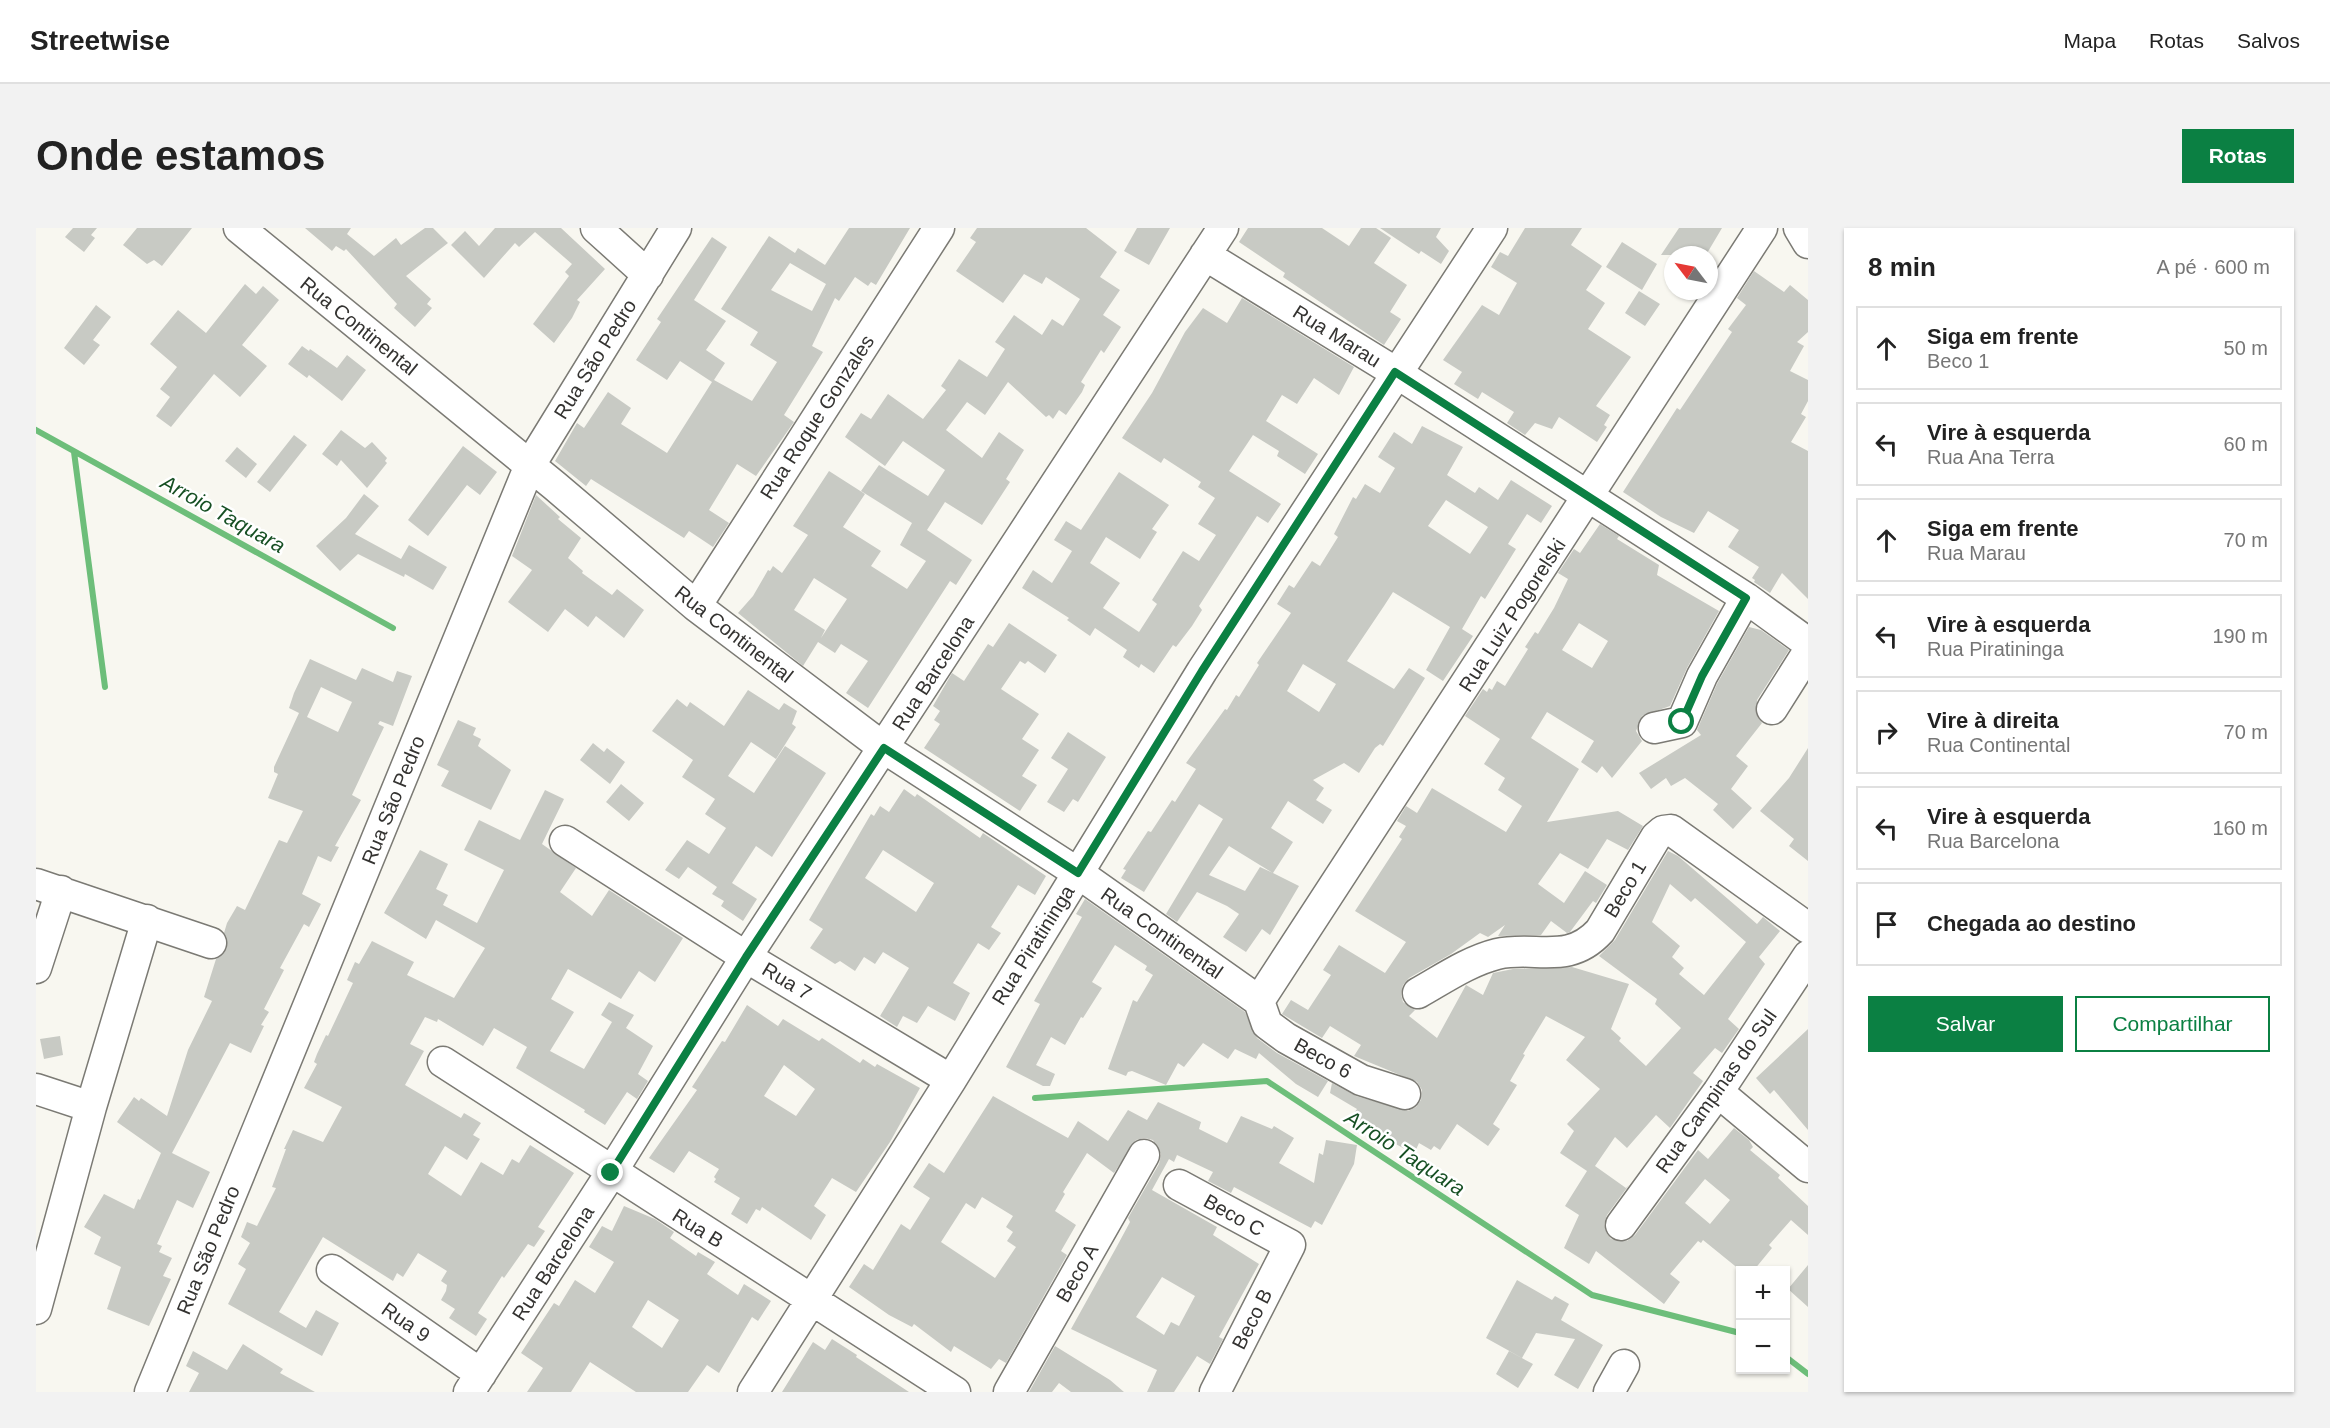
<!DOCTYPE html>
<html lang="pt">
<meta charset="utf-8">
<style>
:root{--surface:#fff;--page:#f2f2f2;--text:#222;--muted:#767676;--line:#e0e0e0;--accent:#0b8043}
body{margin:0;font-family:Arial,sans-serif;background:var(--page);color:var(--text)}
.controls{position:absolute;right:18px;bottom:18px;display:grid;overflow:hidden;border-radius:0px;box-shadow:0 2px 4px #0004}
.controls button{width:54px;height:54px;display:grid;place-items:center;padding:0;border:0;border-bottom:2px solid var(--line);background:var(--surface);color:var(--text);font:30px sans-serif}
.compass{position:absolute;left:1628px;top:18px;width:54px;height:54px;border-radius:50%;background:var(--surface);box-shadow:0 2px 4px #0004;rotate:302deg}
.stop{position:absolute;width:18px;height:18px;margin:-14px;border:4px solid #0b8043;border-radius:50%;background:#fff}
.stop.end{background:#0b8043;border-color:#fff;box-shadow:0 2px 6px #0008}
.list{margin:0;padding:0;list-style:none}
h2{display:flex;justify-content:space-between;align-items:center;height:78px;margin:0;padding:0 24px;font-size:26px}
h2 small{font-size:20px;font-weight:400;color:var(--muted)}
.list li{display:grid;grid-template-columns:39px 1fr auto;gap:18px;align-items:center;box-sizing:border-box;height:84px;margin:0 12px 12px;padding:0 12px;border:2px solid var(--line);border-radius:0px}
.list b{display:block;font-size:22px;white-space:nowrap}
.list p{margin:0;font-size:20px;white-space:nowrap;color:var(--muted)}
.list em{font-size:20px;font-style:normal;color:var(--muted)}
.actions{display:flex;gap:12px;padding:18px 24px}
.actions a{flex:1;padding:14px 0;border:2px solid var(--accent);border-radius:0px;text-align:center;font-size:21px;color:var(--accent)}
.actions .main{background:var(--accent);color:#fff}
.icon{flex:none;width:33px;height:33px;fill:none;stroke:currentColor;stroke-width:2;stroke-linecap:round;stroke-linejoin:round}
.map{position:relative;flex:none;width:1772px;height:1164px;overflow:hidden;border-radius:0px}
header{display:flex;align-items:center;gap:36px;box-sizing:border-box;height:84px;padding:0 30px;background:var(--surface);border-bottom:2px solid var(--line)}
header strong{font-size:28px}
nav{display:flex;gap:33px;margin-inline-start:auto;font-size:21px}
.intro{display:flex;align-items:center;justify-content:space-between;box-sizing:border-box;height:144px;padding:0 36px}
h1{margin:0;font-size:42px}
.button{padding:15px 27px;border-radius:0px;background:var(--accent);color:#fff;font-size:21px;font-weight:700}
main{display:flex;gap:36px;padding:0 36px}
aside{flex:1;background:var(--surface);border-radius:0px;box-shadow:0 2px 4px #0004}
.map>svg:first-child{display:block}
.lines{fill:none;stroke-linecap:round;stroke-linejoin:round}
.stream{stroke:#6dbe7a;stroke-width:6}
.building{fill:#c8cac4;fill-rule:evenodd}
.minor-casing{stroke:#7b7a74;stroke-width:33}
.minor{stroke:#fff;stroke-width:30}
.route{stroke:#0b8043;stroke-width:8}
.labels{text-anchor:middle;stroke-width:5;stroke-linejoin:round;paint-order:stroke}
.street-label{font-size:20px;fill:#343331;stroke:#fff}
.water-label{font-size:21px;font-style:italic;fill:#175024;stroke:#fff}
</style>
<header>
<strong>Streetwise</strong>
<nav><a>Mapa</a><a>Rotas</a><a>Salvos</a></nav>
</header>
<div class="intro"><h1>Onde estamos</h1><a class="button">Rotas</a></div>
<main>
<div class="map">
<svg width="1772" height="1164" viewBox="0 0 1772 1164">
<rect width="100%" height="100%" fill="#f8f7f0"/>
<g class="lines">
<path class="stream" d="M0,202L357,400
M38,224L69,459
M999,870L1231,853L1556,1067L1704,1105
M1750,1129L1772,1146"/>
</g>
<path class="building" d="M37,0H61L55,7L59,10L48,24L29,9Z
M101,0H156L126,38L118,32L111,36L87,17Z
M269,0H315L311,6L338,28L360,10L365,17L389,0H397L412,15L370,48L395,71L391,76L396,80L379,99L358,80L361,76L310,21L308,23L300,18L296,23Z
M459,0H525L569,41L541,72L544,74L536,90L518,115L497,96L533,48L529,44L536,36L499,4L483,19L479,15L448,50L415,17L429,3L443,18Z
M813,0H874L840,57L835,54L832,58L819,49L803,73L799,70L776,118L787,124L748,187L758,194L720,248L701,236L673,282L693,295L677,319L653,303L648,310L555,251L550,258L519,233L541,195L548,200L572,164L595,180L585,196L631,225L676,154L644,133L631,152L600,132L625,94L621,91L676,9L691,19L658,72L690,93L670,122L689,135L678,152L716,173L741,134L714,117L722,104L685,81L733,8L759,25L762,20L789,37ZM754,35L790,56L776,83L735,62Z
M941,0H1050L1081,24L1064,49L1084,62L1067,87L1085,99L1068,125L1065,122L1045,154L1049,157L1046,164L1030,187L1023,182L1017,191L1013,187L1010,189L972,154L949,187L931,174L910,202L946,230L963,204L988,222L970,251L974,254L946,297L909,274L891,302L936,332L920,357L914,353L832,480L810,465L832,433L805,416L799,425L782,414L767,438L702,385L717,368L732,342L734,343L737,338L746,345L772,307L757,298L793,243L829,266L807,299L845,323L835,338L871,361L890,333L864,317L876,295L825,263L843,237L892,268L909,242L867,213L849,238L809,209L825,185L835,191L852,166L887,191L910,162L905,158L923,131L951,149L969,121L959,114L978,87L1006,107L1016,91L1027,98L1044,71L1010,49L1006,56L988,46L967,75L920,43L940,14L934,10ZM778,350L811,371L785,410L789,402L758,382Z
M1101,0H1134L1113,37L1088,23Z
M1212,0H1286L1313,18L1325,0H1340L1355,10L1338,35L1371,57L1354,84L1365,91L1348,117L1247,49L1249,45L1203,14Z
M1344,0H1405L1400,9L1413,23L1405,36L1385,23L1383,26Z
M1489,0H1546L1535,17L1566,38L1550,62L1569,75L1552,101L1595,129L1560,178L1574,187L1568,197L1571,199L1561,214L1523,189L1516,201L1499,195L1489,207L1471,195L1478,184L1446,164L1442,171L1418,156L1426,144L1407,132L1446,77L1463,87L1481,55L1455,39L1464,24L1472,28Z
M1643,0H1686L1670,27H1625Z
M1586,14L1621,36L1606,62L1570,39Z
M1718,43L1748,64L1754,57L1772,72V104L1761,114L1768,118L1754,143L1772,152V173L1765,186L1770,189L1755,214L1772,223V371L1746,345L1734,365L1718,354L1719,352L1716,350L1723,339L1692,319L1703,302L1672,283L1658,305L1625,289L1587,264L1641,180L1644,182L1696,104L1692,101L1710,77L1701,70Z
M209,56L220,66L227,58L243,72L206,117L231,138L204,169L178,146L135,199L120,188L134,169L124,161L141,139L114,116L142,82L170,105Z
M1603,63L1624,76L1609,98L1589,85Z
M1206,70L1318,139L1303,167L1278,150L1261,176L1246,167L1230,193L1282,226L1269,246L1241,228L1243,223L1217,207L1193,243L1245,276L1232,295L1221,288L1163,378L1166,382L1156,398L1140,419L1137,417L1118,445L1105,436L1103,440L1087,429L1091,422L1059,400L1054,408L1031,392L1033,390L986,360L997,342L1016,355L1036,323L1018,312L1030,293L1045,302L1083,244L1133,277L1116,301L1121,304L1104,331L1070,309L1054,335L1084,355L1067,380L1103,404L1121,376L1116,372L1147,323L1163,333L1180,307L1162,296L1179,270L1162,259L1165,254L1128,230L1125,235L1086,210L1116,165L1149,104L1167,80L1191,95Z
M60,77L75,89L57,112L64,117L48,137L28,120Z
M266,118L273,123L274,121L301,140L311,127L330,142L306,173L273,147L271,150L252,136Z
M1386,198L1427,219L1411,247L1439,265L1443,259L1462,272L1475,252L1516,278L1505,295L1491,286L1472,316L1480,321L1449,371L1445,368L1426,401L1437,408L1407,453L1390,442L1414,399L1357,364L1348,378L1311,433L1358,461L1373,440L1389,450L1347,518L1344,516L1339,520L1323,545L1308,535L1277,552L1288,560L1280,572L1296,582L1287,596L1252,573L1235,600L1257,614L1237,645L1263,658L1234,707L1226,701L1210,724L1187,709L1203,686L1191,678L1161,664L1141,694L1130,686L1187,591L1163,576L1108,664L1085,650L1090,642L1087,641L1112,603L1115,604L1136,572L1139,574L1160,541L1150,535L1189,481L1191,482L1200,467L1203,469L1223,437L1221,435L1255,385L1241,376L1253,357L1258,360L1276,333L1284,338L1302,309L1298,306L1317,269L1320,271L1329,256L1344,265L1359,240L1342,229L1358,204L1376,216ZM1410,272L1452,299L1434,326L1392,298ZM1267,436L1300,456L1283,484L1251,463ZM1193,618L1237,645L1224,639L1209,663L1173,647Z
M305,202L329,220L336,214L351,230L349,233L351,235L331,260L305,232L301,238L286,226Z
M258,207L271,217L234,264L221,254Z
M427,218L461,244L444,267L431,257L392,308L372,292Z
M201,219L221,236L210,250L189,233Z
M328,266L343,278L319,306L365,331L373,317L411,339L397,362L369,346L368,349L322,326L304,343L280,318L310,290Z
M500,267L524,289L522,291L545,310L532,330L547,343L546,345L576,367L581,361L608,382L588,410L560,388L552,399L529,381L512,404L472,374L496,342L476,328Z
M1564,296L1583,308L1581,311L1623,337L1621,347L1683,383L1651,440L1634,478L1606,488L1600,503L1606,513L1576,550L1566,538L1561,545L1545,534L1558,513L1511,484L1495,510L1543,541L1511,594L1582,583L1607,598L1592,622L1571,611L1552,641L1524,625L1502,656L1528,675L1549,643L1571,657L1560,675L1557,673L1534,704L1531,705L1515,693L1505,707L1462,708L1469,697L1452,709L1444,705L1415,726L1373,750L1367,757L1365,766L1367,774L1379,782L1373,788L1401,810L1430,757L1447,767L1457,745L1477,741L1536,739L1593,756L1575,801L1585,810L1583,813L1610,838L1645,800L1619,776L1621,771L1563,728L1579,712L1632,623L1642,628L1721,696L1727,689L1744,703L1723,729L1729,736L1692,791L1703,801L1686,825L1679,820L1657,845L1667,853L1634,900L1620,887L1591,920L1579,909L1559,938L1590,960L1593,957L1571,987L1568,996L1570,1004L1575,1011L1591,1013L1599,1007L1662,922L1672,931L1698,900L1713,912L1717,919L1714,922L1744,947L1742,950L1772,978V1007L1755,992L1733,1017L1736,1020L1718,1042H1704L1667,1012L1665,1015L1662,1013L1634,1046L1644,1054L1628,1076L1560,1023L1553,1036L1528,1020L1543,987L1529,978L1551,943L1524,925L1538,903L1531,896L1564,861L1530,832L1549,809L1510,788L1487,826L1489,827L1474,853L1481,857L1457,896L1464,901L1452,918L1421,896L1404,922L1398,918L1395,922L1383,915L1378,926L1314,891L1321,881L1294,865L1296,855L1320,868L1372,883L1380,879L1385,872L1386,862L1381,854L1318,828L1325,817L1294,798L1286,810L1246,786L1255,772L1272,782L1295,747L1287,742L1303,717L1349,745L1370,714L1319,683L1366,611L1363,609L1370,598L1361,593L1370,578L1381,585L1396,560L1470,604L1486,578L1462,562L1469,550L1448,536L1464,511L1429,488L1447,461L1451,464L1453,460L1456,462L1461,453L1469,458L1492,421L1489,419L1499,404L1502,406L1518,380L1532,351L1522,345L1538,321L1544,325ZM1543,395L1572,413L1556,440L1526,422ZM1634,656L1655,674L1659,670L1710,714L1668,767L1643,746L1648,740L1636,729L1644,718L1616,694ZM1669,951L1694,972L1674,996L1649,975Z
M973,395L1021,427L1009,445L992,433L989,436L984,433L965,461L1003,486L986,511L1003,522L986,548L1001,557L984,583L888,520L904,496L898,492L904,483L897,478L916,445L928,453L952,416L957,419Z
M1713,399L1725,402L1753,422L1721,472V488L1726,495L1700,528L1712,538L1695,561L1716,580L1697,601L1677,582L1682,576L1649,550L1635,558L1630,550L1615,561L1603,545L1665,507L1661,502L1681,456Z
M274,431L320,452L326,440L357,454L361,443L376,448L357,498L344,493L342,496L348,499L316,567L325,572L299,618L303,619L295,634L282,628L266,666L285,676L273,699L268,696L244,740L248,742L228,781L233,784L225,797L228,798L215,825L194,815L136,925L174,944L157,980L141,972L121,1016L126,1018L123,1024L136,1030L127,1048L135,1051L113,1098L71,1081L85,1039L58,1026L65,1009L48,999L68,966L98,981L102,971L104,972L125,925L81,894L98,869L103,873L105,870L131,888L152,822L176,773L168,769L180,731L191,720L188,705L191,695L201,678L209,682L243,612L251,615L267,583L232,570L242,546L238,544V539L263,485L253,480L258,465ZM285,459L316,474L302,504L271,489Z
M712,462L743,482L748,475L761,483L756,496L760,499L740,531L715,514L692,548L718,565L749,518L790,545L736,629L720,618L696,655L721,671L707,693L685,678L688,673L676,666L681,659L652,639L643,651L629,642L651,612L673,626L690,600L669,586L679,571L646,549L657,532L616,503L641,471L651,479L654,474L688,498Z
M422,492L440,500L437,507L445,511L442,518L475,542L455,582L405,558L413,543L401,537Z
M1032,504L1070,529L1042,574L1037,571L1028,584L1011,574L1032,541L1015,530Z
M557,515L568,524L571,520L589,534L574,556L544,532Z
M1772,520V633L1753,618L1758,611L1724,583L1753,550Z
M585,556L608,575L593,593L570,574Z
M868,561L879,569L881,566L944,610L947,605L1010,648L999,667L982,657L955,699L965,705L953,722L942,715L917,755L934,765L919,793L892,778L881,795L867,788L861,799L844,788L873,740L847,724L839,736L828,729L819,743L804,733L799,736L774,720L787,701L773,692L835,586L838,588L844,578L853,584ZM847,622L898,655L880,684L829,650Z
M509,562L528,571L506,616L540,640L524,664L556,688L573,662L647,710L619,754L603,743L585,771L532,741L515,771L538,784L514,823L548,841L576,794L565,787L573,774L598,787L590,800L617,818L602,846L612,853L601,871L591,864L569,897L548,884L549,882L480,840L491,819L458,800L447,818L402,791L401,794L389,789L374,816L388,823L369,857L425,890L428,885L445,895L437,907L444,911L431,932L409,918L392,946L425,968L445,934L467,947L476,931L483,935L494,917L538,945L502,999L509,1003L498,1019L492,1016L468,1050L466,1048L442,1085L451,1091L440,1108L413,1090L419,1081L405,1072L410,1063L411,1057L405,1053L411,1043L382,1025L367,1049L361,1045L357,1053L287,1009L243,1084L270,1100L280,1082L303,1095L286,1128L192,1076L210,1041L202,1036L214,1015L205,1009L211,994L221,998L240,960L236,959L250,921H248L257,902L287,914L306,879L268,860L281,836L278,834L281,826L290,807L292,808L317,755L311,752L319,734L323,736L336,713L378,734L371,747L418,770L449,720L400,692L390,711L348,685L384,622L412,636L400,661L412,667L407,677L441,695L468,642L428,622L443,592L484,612Z
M1049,671L1209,784L1221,810L1241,825L1292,853L1282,869L1260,856L1223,825L1220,831L1199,821L1192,831L1167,815L1148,839L1142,835L1130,857L1096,843L1092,844L1090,848L1072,841L1097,772L1101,774L1117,747L1109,742L1111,738L1079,717L1056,754L1066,760L1047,790L1045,789L1029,817L1015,809L1000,837L1019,846L1014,858H1007L970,839L1004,776L998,773L1046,689L1040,686Z
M711,777L742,798L747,791L783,813L786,810L824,835L827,831L839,839L841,836L884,860L854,914L820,964L796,950L778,978L790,987L775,1012L726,979L724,983L720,981L711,996L695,986L704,970L678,954L680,951L678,949L683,941L653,923L638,945L613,930L661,862L656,859L686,813L689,814ZM748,837L779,861L760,888L728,868Z
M1772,801V902L1738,862L1734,866L1720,850Z
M24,808L27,827L8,831L4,811Z
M957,868L1032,910L1042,893L1072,913L1092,882L1111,892L1122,874L1165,894L1163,901L1191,915L1205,888L1236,901L1238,898L1258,910L1243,935L1278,955L1283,925L1287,927L1290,912L1321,917L1318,936L1286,997L1279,993L1275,1000L1198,959L1195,965L1172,953L1177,944L1141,927L1138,934L1133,931L1116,962L1181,999L1177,1007L1223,1036L1183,1109L1187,1111L1174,1136L1161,1128L1138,1164H1111L1121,1142L1035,1101L1080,1020L1094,994L1092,990L1123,936L1125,926L1117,912L1108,910L1100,912L1078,945L1051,925L1027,964L1029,966L1019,983L1040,997L1025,1023L1031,1027L970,1135L963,1131L955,1141L918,1118L915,1124L878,1096L876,1099L853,1087L813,1059L828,1036L837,1042L865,996L874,1002L894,970L877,959L893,935L908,945ZM946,969L977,988L970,999L977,1004L971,1013L980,1019L959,1050L905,1014L930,975L939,981ZM1126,1049L1159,1068L1143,1098L1135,1094L1128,1107L1100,1089Z
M588,978L619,991L638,1004L634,1010L660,1028L662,1024L679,1034L671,1046L702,1067L708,1056L735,1073L722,1093L716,1089L683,1145L671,1137L652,1164H600L554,1134L535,1164H491L507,1140L485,1125L518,1075L523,1078L539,1052L559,1065L578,1034L553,1019L566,998L576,1003ZM612,1072L643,1092L626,1120L596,1099Z
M1772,1037V1079L1752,1061Z
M1481,1052L1516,1072L1519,1068L1533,1076L1525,1092L1567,1117L1542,1161L1518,1147L1539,1111L1500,1105L1486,1130L1450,1110Z
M796,1111L821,1127L820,1129L873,1164H746L777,1114L789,1122Z
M207,1116L247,1141L244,1145L279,1164H153L163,1145L150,1138L157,1123L191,1142Z
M1019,1118L1074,1152L1088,1164H1035L1023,1155L1016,1164H993Z
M1473,1123L1497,1136L1482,1160L1460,1146Z"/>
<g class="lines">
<defs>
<path id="minor" d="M203,0L519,258L660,378L848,520L1042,645L1223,773
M560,0L612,47
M1763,0L1772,15
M1169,27L1359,144L1710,370L1772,415
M660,378L903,0
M1736,481L1772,424
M1618,500L1646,494L1666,448L1710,370
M529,613L710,729L915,852
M0,656L175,715
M0,740L25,663
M1382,765C1407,751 1433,733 1461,726C1499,717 1532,738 1564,703L1620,609L1627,603L1635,602L1772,700
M1223,773L1726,0
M1223,773L1231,796L1250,810L1325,852L1369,866
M407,834L919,1164
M0,861L55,879
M1682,864L1772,939
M1143,957L1254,1017L1179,1164
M1585,997L1682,864L1772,728
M296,1042L445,1146
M0,1081L55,879L111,692
M114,1164L494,237L640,0
M433,1164L575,945L710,729L1187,0
M717,1164L915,852L1166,443L1456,0
M973,1164L1108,927
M1573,1164L1588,1137"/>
</defs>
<use href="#minor" class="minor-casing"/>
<use href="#minor" class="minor"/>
</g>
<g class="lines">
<path class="route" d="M575,945L710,729L848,520L1042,645L1166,443L1359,144L1710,370L1666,448L1646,494"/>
</g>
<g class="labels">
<g class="street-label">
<text transform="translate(323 98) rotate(39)" y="7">Rua Continental</text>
<text transform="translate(1301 108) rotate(32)" y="7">Rua Marau</text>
<text transform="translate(559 131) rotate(-58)" y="7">Rua São Pedro</text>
<text transform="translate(781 189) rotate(-57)" y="7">Rua Roque Gonzales</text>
<text transform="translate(1476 387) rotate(-57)" y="7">Rua Luiz Pogorelski</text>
<text transform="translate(698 406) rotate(38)" y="7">Rua Continental</text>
<text transform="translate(897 445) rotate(-57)" y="7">Rua Barcelona</text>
<text transform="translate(357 572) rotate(-68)" y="7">Rua São Pedro</text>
<text transform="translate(1589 661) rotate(-59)" y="7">Beco 1</text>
<text transform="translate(1126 705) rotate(35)" y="7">Rua Continental</text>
<text transform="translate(997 717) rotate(-58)" y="7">Rua Piratininga</text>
<text transform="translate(751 753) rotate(31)" y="7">Rua 7</text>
<text transform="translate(1287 830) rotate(29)" y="7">Beco 6</text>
<text transform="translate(1680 863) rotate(-55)" y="7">Rua Campinas do Sul</text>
<text transform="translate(1198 987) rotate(29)" y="7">Beco C</text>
<text transform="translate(662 1000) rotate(32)" y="7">Rua B</text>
<text transform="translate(172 1022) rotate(-68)" y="7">Rua São Pedro</text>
<text transform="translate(517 1035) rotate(-57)" y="7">Rua Barcelona</text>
<text transform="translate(1041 1045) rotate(-60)" y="7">Beco A</text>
<text transform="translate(1216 1091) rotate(-63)" y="7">Beco B</text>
<text transform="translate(370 1094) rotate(35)" y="7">Rua 9</text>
</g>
<g class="water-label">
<text transform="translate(187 286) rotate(29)" y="7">Arroio Taquara</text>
<text transform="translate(1369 925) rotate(33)" y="7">Arroio Taquara</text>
</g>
</g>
</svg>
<div class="controls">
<button>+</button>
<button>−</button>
</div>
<svg class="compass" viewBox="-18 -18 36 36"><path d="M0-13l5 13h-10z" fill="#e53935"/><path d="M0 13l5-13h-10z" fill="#767676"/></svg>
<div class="stop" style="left:1646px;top:494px"></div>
<div class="stop end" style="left:575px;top:945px"></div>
</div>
<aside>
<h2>8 min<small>A pé · 600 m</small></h2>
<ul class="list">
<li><svg class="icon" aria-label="ahead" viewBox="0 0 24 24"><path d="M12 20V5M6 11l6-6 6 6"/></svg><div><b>Siga em frente</b><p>Beco 1</p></div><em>50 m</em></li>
<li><svg class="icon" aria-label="left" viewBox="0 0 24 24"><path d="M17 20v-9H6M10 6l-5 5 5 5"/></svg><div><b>Vire à esquerda</b><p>Rua Ana Terra</p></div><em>60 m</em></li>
<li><svg class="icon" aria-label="ahead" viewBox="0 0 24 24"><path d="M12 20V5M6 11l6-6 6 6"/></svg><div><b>Siga em frente</b><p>Rua Marau</p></div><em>70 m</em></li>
<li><svg class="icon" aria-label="left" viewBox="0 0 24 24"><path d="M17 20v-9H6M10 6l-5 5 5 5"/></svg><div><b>Vire à esquerda</b><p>Rua Piratininga</p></div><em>190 m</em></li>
<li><svg class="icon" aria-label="right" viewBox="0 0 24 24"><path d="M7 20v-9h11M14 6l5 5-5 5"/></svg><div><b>Vire à direita</b><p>Rua Continental</p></div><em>70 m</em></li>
<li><svg class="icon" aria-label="left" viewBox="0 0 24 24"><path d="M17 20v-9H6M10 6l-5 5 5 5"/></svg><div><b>Vire à esquerda</b><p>Rua Barcelona</p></div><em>160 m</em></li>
<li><svg class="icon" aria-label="arrive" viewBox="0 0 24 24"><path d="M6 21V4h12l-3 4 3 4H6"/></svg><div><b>Chegada ao destino</b></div></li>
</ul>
<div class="actions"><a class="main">Salvar</a><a>Compartilhar</a></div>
</aside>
</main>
